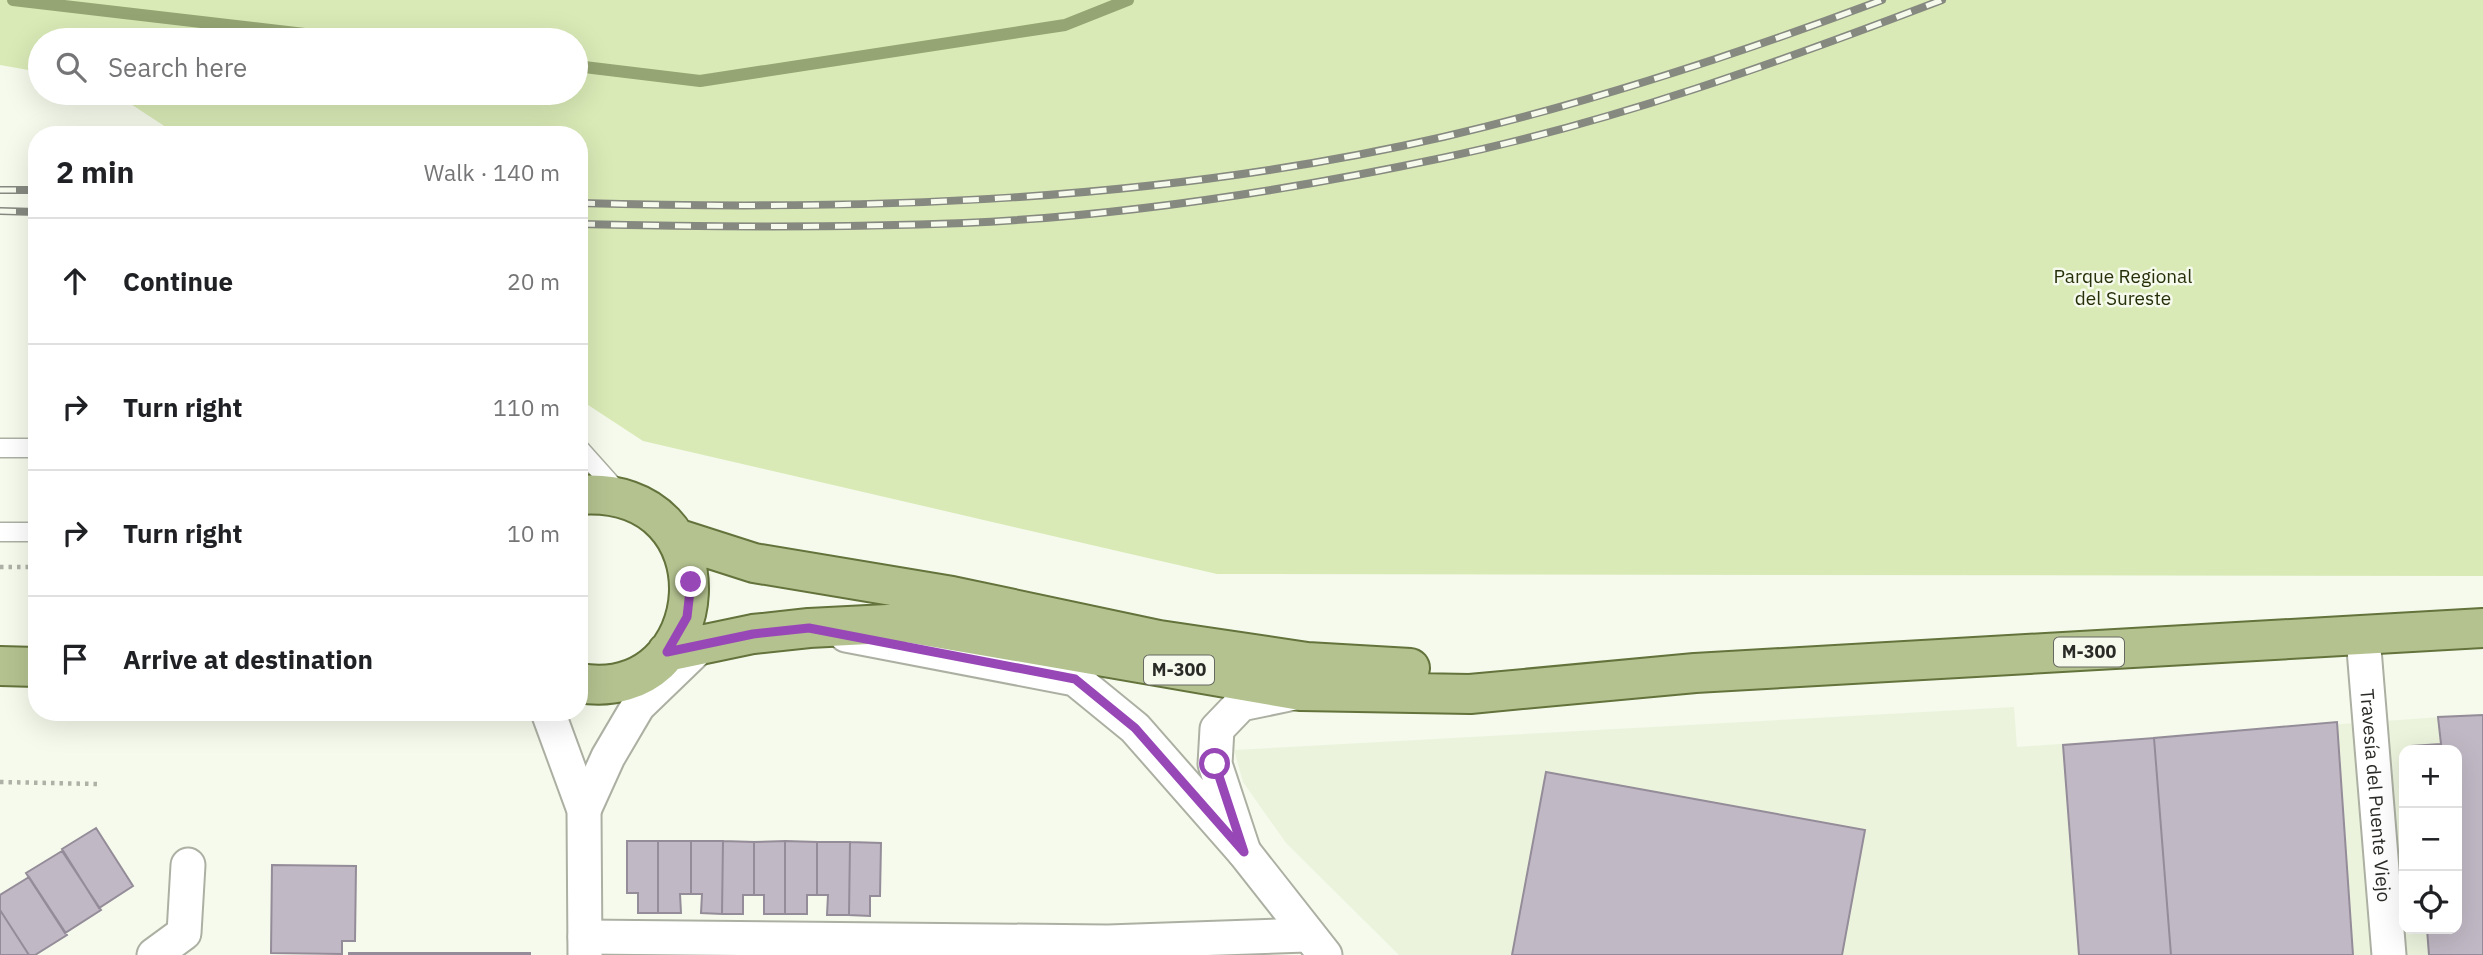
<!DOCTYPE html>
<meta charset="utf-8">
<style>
:root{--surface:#fff;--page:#f6f6f6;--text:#202124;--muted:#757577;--line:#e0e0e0}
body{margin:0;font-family:"IBM Plex Sans",sans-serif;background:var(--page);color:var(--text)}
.controls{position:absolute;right:21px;bottom:21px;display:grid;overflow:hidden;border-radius:14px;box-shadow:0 7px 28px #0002}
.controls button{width:63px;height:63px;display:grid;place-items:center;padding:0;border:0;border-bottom:2px solid var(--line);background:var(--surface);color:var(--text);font:35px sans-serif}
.stop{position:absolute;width:21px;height:21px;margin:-16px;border:5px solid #9847b7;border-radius:50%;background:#fff}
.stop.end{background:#9847b7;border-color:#fff;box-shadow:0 2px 7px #0008}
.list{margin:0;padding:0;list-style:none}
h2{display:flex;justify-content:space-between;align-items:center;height:91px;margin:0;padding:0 28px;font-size:30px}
h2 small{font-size:23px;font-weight:400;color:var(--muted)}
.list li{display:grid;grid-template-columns:46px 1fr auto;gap:21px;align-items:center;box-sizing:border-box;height:126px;padding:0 28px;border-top:2px solid var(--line)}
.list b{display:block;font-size:26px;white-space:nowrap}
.list em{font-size:23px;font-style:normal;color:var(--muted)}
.icon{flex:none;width:38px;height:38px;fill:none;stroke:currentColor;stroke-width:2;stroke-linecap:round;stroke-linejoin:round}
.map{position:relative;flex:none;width:2483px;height:955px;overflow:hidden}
.search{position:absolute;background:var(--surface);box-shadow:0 7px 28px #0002;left:28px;top:28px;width:560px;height:77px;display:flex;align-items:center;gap:18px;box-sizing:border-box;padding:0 24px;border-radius:38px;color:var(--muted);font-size:26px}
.panel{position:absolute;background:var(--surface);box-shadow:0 7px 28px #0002;left:28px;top:126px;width:560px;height:595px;border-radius:28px}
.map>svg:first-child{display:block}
.built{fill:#ebf3dd;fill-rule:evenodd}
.green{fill:#d9eab6}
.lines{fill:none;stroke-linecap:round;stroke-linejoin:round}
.stream{stroke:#95a573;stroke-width:12}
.building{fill:#c0b8c4;stroke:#948c98;stroke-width:2}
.lane-casing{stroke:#acb0a3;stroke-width:21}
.street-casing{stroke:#acb0a3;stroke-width:37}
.primary-casing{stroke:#63733b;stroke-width:42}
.path{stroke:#aeb1a6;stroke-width:4.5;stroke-dasharray:3.5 5;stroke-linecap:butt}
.lane{stroke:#fff;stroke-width:18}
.street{stroke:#fff;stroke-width:33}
.primary{stroke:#b4c290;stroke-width:38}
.rail-casing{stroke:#868980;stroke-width:8}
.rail{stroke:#f5faec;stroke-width:5;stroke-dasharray:16;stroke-linecap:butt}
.route{stroke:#9847b7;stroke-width:9}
.labels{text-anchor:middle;stroke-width:5;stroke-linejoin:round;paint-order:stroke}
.shield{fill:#f5faec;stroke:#676961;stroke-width:2}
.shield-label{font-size:18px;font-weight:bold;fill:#2a2b26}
.park-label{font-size:19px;fill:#26310a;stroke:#f5faec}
.street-label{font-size:19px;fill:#2a2b26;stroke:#f5faec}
</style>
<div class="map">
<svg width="2483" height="955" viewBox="0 0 2483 955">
<rect width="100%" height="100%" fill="#f5faec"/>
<path class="built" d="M2014,707L2017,747L2483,714V955H1399L1286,843L1243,782L1234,750ZM2404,750H2457V929H2404Z"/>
<path class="green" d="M0,0H2483V576L1217,574L643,441L579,399V135H178L114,93H576V40H40V72L0,65Z"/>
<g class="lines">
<path class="stream" d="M13,0L356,40
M576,66L700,81L1065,25L1128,0"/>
</g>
<path class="building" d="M2483,715V955H2429L2427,929H2457V750H2413L2412,746L2441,744L2438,717Z
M2337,722L2353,955H2171L2154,738Z
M2154,738L2171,955H2079L2063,745Z
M1546,772L1865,830L1842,955H1512Z
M96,828L133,886L99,908L62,849Z
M627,841H658V913H638V893H627Z
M658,841H691V894H680L681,913H658Z
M691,841H723L722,914L701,913L702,894H691Z
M723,841L754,842V895H743V914H722Z
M785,841V914H764V895H754V842Z
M785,841L817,842V895H807V914H785Z
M817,842H850L849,915H827L828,895H817Z
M850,842L881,843L880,896H870V916L849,915Z
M62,851L101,910L65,933L26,873Z
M272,865L356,866L355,941H342V954L271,953Z
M29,877L67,935L35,955H29L0,910V895Z
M0,910L29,955H0Z
M349,953H530V955H349Z"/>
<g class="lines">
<defs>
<path id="lane" d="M0,448H37
M579,448L621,495
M0,532H37"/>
<g id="street">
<path d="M846,635L1075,679L1135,728L1244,852L1215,764L1217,729L1241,704L1294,693"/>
<path id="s1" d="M2363,637L2389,955"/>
<path d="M548,712L584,810L585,955"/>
<path d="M584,810L608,757L638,706L695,651"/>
<path d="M1244,852L1325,955"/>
<path d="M585,937L1108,942L1306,935"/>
<path d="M154,955L184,933L188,865"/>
</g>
<path id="primary" d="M579,495C735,484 716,706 579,683
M676,538L754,563L952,596L1159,640L1307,662L1410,668
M667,652L753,634L809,628L907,623L1301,691L1470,694L1695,673L2483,628
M0,666L37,667"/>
</defs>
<use href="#lane" class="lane-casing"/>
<use href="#street" class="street-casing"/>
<use href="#primary" class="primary-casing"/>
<path class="path" d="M0,567H37
M0,782L98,784"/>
<use href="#lane" class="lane"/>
<use href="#street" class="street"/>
<use href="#primary" class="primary"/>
<defs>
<path id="rail" d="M0,190H37
M579,203C868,211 1160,202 1443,137C1593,102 1738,54 1882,0
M0,211L37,212
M579,224C707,227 836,228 964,223C1124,216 1285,191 1442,158C1614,122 1779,62 1942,0"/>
</defs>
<use href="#rail" class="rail-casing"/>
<use href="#rail" class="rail"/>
</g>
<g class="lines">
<path class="route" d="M691,582L687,617L667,652L753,634L809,628L1075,679L1135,728L1244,852L1215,764"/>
</g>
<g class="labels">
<g class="shield">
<rect x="2054" y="637.5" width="70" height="29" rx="5"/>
<rect x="1144" y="655.5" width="70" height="29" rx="5"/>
</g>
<g class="shield-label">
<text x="2089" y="658">M-300</text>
<text x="1179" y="676">M-300</text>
</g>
<g class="park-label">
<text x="2123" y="283">Parque Regional<tspan x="2123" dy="22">del Sureste</tspan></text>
</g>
<g class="street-label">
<text dy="7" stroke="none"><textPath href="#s1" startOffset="159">Travesía del Puente Viejo</textPath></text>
</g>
</g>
</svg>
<div class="controls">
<button>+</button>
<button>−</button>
<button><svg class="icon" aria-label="locate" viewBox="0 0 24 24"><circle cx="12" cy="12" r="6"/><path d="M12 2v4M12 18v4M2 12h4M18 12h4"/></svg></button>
</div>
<div class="stop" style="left:1215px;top:764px"></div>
<div class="stop end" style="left:691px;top:582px"></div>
<div class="search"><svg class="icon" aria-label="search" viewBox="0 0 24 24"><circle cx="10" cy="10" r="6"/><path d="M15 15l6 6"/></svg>Search here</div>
<section class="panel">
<h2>2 min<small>Walk · 140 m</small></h2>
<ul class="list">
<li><svg class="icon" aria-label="ahead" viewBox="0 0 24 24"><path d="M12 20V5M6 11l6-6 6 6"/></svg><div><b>Continue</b></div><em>20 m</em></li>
<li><svg class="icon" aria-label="right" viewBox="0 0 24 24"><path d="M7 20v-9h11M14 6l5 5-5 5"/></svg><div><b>Turn right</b></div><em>110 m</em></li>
<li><svg class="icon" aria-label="right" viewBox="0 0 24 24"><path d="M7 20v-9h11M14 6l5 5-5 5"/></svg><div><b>Turn right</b></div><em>10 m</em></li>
<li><svg class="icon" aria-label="arrive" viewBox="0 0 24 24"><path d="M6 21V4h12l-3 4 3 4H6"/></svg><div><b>Arrive at destination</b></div></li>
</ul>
</section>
</div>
